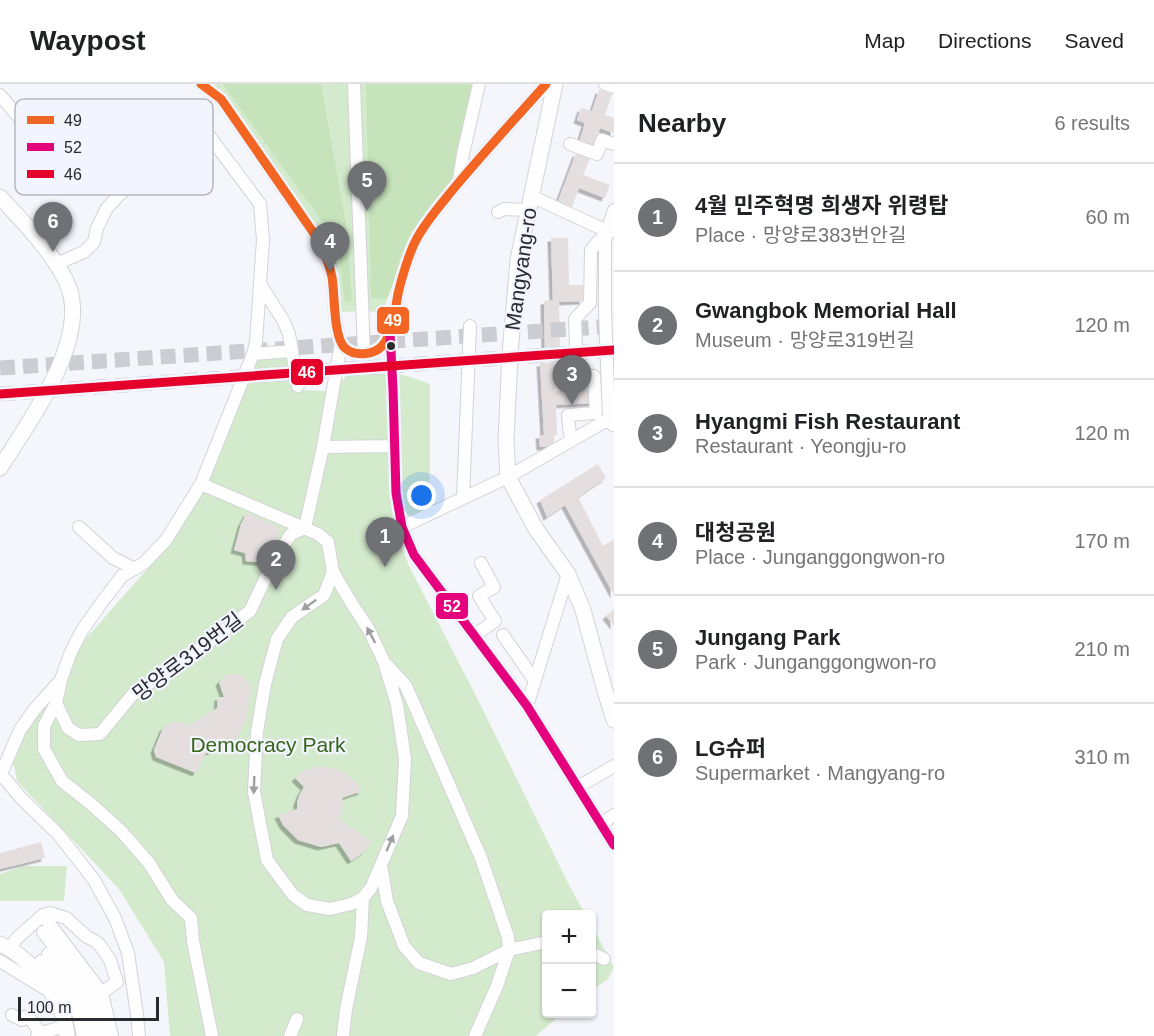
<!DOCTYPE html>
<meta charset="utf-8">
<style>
:root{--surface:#fff;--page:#f6f6f6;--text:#202124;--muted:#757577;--line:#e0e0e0;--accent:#707175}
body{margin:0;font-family:Helvetica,"Noto Sans KR",sans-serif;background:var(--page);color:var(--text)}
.controls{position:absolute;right:18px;bottom:18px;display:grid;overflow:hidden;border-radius:6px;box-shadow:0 2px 4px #0004}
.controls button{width:54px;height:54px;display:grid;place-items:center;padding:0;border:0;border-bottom:2px solid var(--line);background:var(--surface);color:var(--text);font:30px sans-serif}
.scale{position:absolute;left:18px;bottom:15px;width:141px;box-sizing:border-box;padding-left:6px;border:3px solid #292a2d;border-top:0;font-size:16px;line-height:21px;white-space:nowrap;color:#292a2d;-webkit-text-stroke:4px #f2f4fe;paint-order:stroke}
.you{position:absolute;left:422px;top:412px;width:21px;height:21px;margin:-15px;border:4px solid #fff;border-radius:50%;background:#1a73e8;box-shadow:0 0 0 9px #1a73e833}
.badge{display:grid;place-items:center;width:39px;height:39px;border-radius:50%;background:var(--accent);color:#fff;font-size:20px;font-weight:700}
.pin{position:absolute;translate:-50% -50px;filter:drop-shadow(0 2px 3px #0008)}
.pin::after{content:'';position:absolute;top:32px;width:21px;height:18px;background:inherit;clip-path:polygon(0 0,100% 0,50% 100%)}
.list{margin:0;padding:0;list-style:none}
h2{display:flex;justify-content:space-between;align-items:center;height:78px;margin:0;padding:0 24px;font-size:26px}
h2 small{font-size:20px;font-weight:400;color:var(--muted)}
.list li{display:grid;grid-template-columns:39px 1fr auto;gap:18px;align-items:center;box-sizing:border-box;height:108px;padding:0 24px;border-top:2px solid var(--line)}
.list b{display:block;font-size:22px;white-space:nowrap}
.list p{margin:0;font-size:20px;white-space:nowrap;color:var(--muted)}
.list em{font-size:20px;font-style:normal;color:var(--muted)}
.map{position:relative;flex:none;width:614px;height:952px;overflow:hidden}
header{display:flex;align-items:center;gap:36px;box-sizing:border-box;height:84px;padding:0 30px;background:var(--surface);border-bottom:2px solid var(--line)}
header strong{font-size:28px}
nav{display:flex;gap:33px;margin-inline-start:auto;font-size:21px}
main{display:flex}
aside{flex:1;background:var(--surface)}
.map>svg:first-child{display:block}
.green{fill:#d3eacc}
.forest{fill:#c6e3bb}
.building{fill:#e4dede;filter:url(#shadow)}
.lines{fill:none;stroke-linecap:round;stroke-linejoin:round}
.major-tunnel{stroke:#cccdd2;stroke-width:15;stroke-dasharray:15 8;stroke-linecap:butt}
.minor-casing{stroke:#d2d3d6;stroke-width:14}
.major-casing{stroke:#d2d3d6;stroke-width:17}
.minor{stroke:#fefefe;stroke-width:12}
.major{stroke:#fefefe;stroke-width:15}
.bus-1-casing{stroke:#f2f4fe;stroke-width:14}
.bus-2-casing{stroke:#f2f4fe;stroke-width:14}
.bus-3-casing{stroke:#f2f4fe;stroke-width:14}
.bus-1{stroke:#f26522;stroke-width:9}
.bus-2{stroke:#e5007d;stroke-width:9}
.bus-3{stroke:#e4002b;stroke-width:9}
.oneway{fill:#9e9fa0}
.bus-dot{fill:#292a2d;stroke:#f2f4fe;stroke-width:2}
.labels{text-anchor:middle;stroke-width:4.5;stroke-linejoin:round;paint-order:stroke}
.street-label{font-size:21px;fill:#292a2d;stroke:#f2f4fe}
.park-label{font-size:21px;fill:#376519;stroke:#f2f4fe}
.key{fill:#f2f4fe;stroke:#b6b7bf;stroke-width:1.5}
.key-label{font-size:16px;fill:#292a2d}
.line-badge{stroke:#f2f4fe;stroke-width:2}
.badge-label{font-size:16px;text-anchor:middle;font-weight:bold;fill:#fff}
</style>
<header>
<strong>Waypost</strong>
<nav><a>Map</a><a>Directions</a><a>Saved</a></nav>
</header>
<main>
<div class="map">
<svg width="614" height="952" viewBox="0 0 614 952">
<defs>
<filter id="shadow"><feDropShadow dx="-3.5" dy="3.5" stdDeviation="0" flood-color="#0004"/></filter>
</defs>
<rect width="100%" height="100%" fill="#f5f6fb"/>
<path class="green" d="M210,0H476L451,98L410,155L382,229L368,227L340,228L336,194Z
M288,273L293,306L329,307L351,289L385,287L407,292L430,300V379L428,428L395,445L409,482L477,614L568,799L585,830H546V930H561L536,952H170L164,878L119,805L17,697L13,677L28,641L66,596L82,559L170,459L208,399L248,300L257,274Z
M23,782H67L64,817H0V790Z
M592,842L614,883L608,895L592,906Z"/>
<path class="forest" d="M223,0H321L347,147L352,218H345L337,158Z
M366,0H476L451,98L410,155L387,215L371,214Z"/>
<path class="building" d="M599,6L612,10L605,31L614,34V49L600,44L593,64L579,59L585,39L577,36L581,24L592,27Z
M576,69L590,74L583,91L610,101L605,114L579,104L571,126L557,120Z
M551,154H568L569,201H583V217L559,218L560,266H545L544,217L553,216Z
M554,278L555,307L592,305L593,319L556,321L557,351L554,352V362L540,363L539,351H544L540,279Z
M598,380L606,394L578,413L603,462L614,455V511L565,421L547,433L540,416Z
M247,429L280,444L276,458H268L267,479L246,477L245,469L234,466L241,440Z
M614,525V542L606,532Z
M227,590H240L251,602L247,635L234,659L206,669L196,689L156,673L154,666L163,644L170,638H179L189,641L217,624L218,613H224L219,598Z
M316,683H329L342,687L355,697L362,707L342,714L343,725L339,735L372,758L364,768L351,777L339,759L321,763L298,756L283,741L278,731L297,725V718L300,710L304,703L295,694L305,686Z
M41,758L45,774L0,785V769Z"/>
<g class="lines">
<path class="major-tunnel" d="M0,284L614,242
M0,310L614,266"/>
<defs>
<path id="minor" d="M201,0L221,15L315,151C323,165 329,178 332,193C335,210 333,253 345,264C355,273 374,271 382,262C393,250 395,225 398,210C401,196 409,170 415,158C424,139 442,119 455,103C484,68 516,34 546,0
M354,0L364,270
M605,0L614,3
M0,11L27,43L67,87L89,79L120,110
M570,60L597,70L602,56L614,60
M459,97L463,70L479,0
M531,112L607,147H612
M498,128L504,125L528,126
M56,180L84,168L94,158L97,144L107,124L120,110L195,43L204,45L260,120L263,156L256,258L253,270L201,400L166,456L144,479L122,492L102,518L81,548L70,570L61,596L56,619L68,644L79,651L100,650L133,610L201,564L250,527L274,476L291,450L305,444L323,363L341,259
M260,200L283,236L289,250L298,302
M390,249L393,305L396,409L402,443L414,471L527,622L614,761
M253,270L292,267
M613,341L609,335L605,227V158L607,147L614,126
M570,351L568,331L596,329L594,292L577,293L575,235L590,219L591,166L607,147
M323,363L395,362
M201,400L318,450L328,458L333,488L324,511L292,533L277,555L265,600L257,648L254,708L267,776L293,811L307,821L330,825L351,820L363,814L371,804L402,732L405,675L397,621L384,578L369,546L352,520L333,488
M463,414L470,242
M79,443L113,474L135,485
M402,443L508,393L609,335L614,334
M475,551L495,537L479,512L494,503L481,479
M503,551L535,597
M388,582L406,602L481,774L508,853L509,866L497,902L475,952
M59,598L34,626L20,646L1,690L20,713L59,751L94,796L115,834L128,869L137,931L139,952
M56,619L44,642V665L62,697L91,720L121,747L149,779L172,816L191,834L193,857L212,952
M527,622L568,490
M578,703L614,682
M601,740L614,731
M381,781L387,817L404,862L419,879L451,890L473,884L509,866L546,858
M43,831L102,909L112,952
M43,848L94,914L102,952
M10,864L17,854L43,831L50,829L66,834L87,853L95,857L99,860L110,876L117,898L94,914L62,930
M592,869L604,875
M48,870L85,918L93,952
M0,877L49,907
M41,877L76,923L79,933L83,952
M12,931L22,936L25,933L31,936L41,950
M37,952L42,949L65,942
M290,952L297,935
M343,952L346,925L361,853L363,814"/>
<path id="major" d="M555,0L518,176L510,270L506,356L508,393L536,445L568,490L583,526L605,607L614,636
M0,113C23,138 57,172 69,204C88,259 28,339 0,384
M0,860C28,872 50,901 62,929C65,936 66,944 67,952"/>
</defs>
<use href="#minor" class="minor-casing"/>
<use href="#major" class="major-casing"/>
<use href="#minor" class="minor"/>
<use href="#major" class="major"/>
<defs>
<path id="bus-1" d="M201,0L221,15L315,151C323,165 329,178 332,193C335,210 333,253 345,264C355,273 374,271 382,262C393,250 395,225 398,210C401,196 409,170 415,158C424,139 442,119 455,103C484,68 516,34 546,0"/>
<path id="bus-2" d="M390,249L393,305L396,409L402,443L414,471L527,622L614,761"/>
<path id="bus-3" d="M0,310L614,266"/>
</defs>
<use href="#bus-1" class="bus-1-casing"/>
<use href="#bus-2" class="bus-2-casing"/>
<use href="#bus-3" class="bus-3-casing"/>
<use href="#bus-1" class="bus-1"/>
<use href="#bus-2" class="bus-2"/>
<use href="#bus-3" class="bus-3"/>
</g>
<defs><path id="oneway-solid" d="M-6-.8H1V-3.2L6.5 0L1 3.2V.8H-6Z" transform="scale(1.5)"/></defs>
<g class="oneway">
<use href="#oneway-solid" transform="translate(309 521) rotate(145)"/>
<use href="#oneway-solid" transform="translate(371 551) rotate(-118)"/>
<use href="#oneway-solid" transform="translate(254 701) rotate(92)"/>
<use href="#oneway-solid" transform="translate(390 759) rotate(-67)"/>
</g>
<circle class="bus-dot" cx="391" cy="262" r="5"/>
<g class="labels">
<g class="street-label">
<text transform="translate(521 185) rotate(-82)" y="7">Mangyang-ro</text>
<text transform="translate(188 573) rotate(-37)" y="7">망양로319번길</text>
</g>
<g class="park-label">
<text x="268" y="668">Democracy Park</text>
</g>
</g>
<rect x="15" y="15" width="198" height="96" rx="9" class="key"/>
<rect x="27" y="32" width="27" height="8" fill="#f26522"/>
<rect x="27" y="59" width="27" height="8" fill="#e5007d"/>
<rect x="27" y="86" width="27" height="8" fill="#e4002b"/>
<g class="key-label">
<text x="64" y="42">49</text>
<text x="64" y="69">52</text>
<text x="64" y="96">46</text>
</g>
<g class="line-badge">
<rect x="376" y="222" width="34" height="29" rx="6" fill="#f26522"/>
<rect x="290" y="274" width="34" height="28" rx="6" fill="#e4002b"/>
<rect x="435" y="508" width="34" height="28" rx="6" fill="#e5007d"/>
</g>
<g class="badge-label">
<text x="393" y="242">49</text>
<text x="307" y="294">46</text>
<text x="452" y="528">52</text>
</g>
</svg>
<div class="controls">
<button>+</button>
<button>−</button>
</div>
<div class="scale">100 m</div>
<div class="you"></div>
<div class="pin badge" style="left:385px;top:483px">1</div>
<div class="pin badge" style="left:276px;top:506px">2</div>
<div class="pin badge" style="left:572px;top:321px">3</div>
<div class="pin badge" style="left:330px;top:188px">4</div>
<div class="pin badge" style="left:367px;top:127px">5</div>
<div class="pin badge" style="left:53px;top:168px">6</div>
</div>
<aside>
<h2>Nearby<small>6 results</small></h2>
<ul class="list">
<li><span class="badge">1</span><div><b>4월 민주혁명 희생자 위령탑</b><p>Place · 망양로383번안길</p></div><em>60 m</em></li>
<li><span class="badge">2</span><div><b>Gwangbok Memorial Hall</b><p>Museum · 망양로319번길</p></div><em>120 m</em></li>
<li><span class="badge">3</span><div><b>Hyangmi Fish Restaurant</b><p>Restaurant · Yeongju-ro</p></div><em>120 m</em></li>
<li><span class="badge">4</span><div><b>대청공원</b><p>Place · Junganggongwon-ro</p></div><em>170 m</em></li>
<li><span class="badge">5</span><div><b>Jungang Park</b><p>Park · Junganggongwon-ro</p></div><em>210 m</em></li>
<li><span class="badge">6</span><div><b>LG슈퍼</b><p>Supermarket · Mangyang-ro</p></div><em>310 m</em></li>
</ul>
</aside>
</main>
